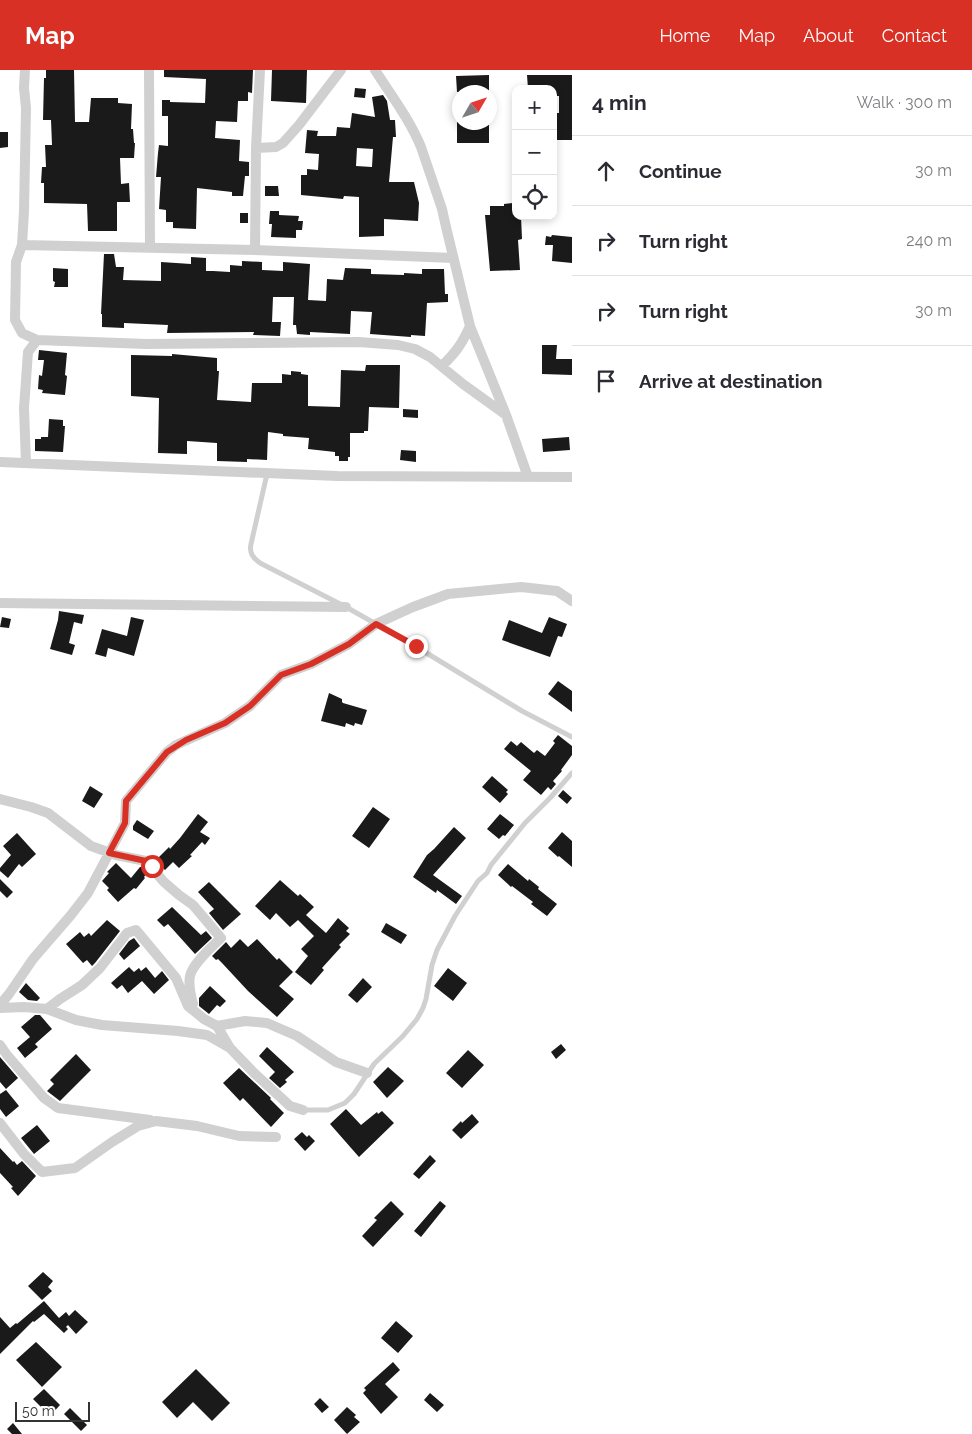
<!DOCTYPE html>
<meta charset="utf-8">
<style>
:root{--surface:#fff;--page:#f7f7f7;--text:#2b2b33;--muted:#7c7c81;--line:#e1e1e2;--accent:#d93025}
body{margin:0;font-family:Raleway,sans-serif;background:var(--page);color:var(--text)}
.controls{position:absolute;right:15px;top:15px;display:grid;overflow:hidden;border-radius:10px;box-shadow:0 2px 8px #0003}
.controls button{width:45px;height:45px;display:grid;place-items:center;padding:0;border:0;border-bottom:1px solid var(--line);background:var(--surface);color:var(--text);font:25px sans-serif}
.compass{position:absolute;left:452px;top:15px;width:45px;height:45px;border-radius:50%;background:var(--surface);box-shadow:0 2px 8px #0003;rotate:51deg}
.scale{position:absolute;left:15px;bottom:12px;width:75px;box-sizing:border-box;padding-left:5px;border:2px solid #333;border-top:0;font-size:14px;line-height:18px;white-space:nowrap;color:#333;-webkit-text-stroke:4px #fff;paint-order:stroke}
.stop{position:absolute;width:15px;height:15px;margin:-11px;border:4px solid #d93025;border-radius:50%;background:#fff}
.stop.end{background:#d93025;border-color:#fff;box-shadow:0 1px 5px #0008}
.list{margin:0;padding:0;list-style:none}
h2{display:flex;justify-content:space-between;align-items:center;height:65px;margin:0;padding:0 20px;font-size:21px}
h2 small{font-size:16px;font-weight:400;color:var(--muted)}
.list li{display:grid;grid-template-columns:32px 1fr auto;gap:15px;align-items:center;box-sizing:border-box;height:70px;padding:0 20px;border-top:1px solid var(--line)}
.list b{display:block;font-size:19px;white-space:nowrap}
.list em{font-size:16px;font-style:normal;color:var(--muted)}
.icon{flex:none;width:28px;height:28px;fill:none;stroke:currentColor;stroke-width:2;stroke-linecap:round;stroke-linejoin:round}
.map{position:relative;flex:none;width:572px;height:1364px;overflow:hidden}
header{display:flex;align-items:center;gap:30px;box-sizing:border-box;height:70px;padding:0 25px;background:var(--accent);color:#fff}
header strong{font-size:24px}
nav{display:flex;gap:28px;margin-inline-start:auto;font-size:18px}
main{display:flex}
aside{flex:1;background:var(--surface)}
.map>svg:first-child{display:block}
.building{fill:#1a1a1a;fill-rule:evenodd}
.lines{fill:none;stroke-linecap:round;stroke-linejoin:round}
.lane{stroke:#d0d0d0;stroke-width:5}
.street{stroke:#d0d0d0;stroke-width:10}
.route{stroke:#d93025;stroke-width:6}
</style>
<header>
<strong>Map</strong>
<nav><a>Home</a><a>Map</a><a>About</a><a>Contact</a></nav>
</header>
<main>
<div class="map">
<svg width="572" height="1364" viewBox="0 0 572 1364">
<rect width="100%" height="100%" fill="#fff"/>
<path class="building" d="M46,0H74L75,52H89L91,28H118V33L132,34L131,59H133L134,73H135L134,88H120L121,114L129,113L130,132H117V161H88L87,134L44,133V113H41L42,97H46L45,75H52L51,50H43L44,8H46Z
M164,0H253L252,23L248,22V31H238L237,52L216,51L215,68L240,70L239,91L249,92V106H245L243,126H232V122L197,118L196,159L173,158V152H166V140L159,139L161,107H156L158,83L159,75L168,76V46H162V30H170V32L205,33L206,9L164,7Z
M272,0H307L306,33L271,31Z
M489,5V22H457L456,6Z
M527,5H572V70H553V43H559V26H553V19H528Z
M355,18L366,19L365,28L354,27Z
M383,25L387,31L390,50H395L396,67H393L389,112H414L419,133L418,151L384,149V166L359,167V127L344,126L343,129L301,125V105H307V99L318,100L319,84L305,83L307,60L318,61L317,66H336L337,57L350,58L352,43L375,47L372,27ZM357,78L373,79L372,97L356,96Z
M457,52H489V73H457Z
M0,62H8V77L0,78Z
M265,116H278L279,126H265Z
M513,133L514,142H516V146H521L522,169L518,170L520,200L490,201L485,145H490V136H504V134Z
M270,141H279V145L299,146L298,151H303L302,160H296V168L271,167L272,154H269Z
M240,143H248V153H240Z
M552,165L572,167V193L552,191L553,175H545L546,166L551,167Z
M104,184H114L116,197H124L123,210L161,211V192L191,194V187L206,188V201H213L230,202V195L242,196V191L262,192V200L283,201V192L310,194L308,230L326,231L327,209L343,210L345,198L371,199V204L404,205V203L422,204V199H444L445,224H448V232L427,233L425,266L411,265V267L370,264L372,242L351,241L350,264L310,262V265L297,264L296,255H293L294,227H273L272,252H281L280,266L253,265L254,262L167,263L168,255L124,253V258L102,257V244H101Z
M53,198L68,199V217H54L55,212L53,211Z
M542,275H557L556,289H572V305L542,304Z
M39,280L67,283L65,305L67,306L65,325L42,323L43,320L38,319L39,305L42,306L44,290H38Z
M172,284L217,288V301H219L217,330L251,332L252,313H282V304L291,305V301L301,302V304L308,305V336L340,337L341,300L365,301L366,295H400L399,338L369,337L368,361H364V363H350V387H348V391H339V386H335V382L308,379L309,368L283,366V364L268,362L267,390L247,389V392L217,391V373L187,371V384L158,383L159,328L131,326V285L172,286Z
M403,339L418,340V348L403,347Z
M49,349L63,350V356H65L63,382L35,381V369H41V367H48Z
M569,367L570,380L543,382L542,369Z
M401,380L416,381V392L400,390Z
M59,541L84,545L82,554L74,552L69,573L75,575L72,585L50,579L58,550Z
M2,547L11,549L9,558L0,557Z
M131,547L144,550L134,586L108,578L106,587L95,584L102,559L127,566Z
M549,547L567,554L562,567L558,566L550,587L502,570L509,550L542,563Z
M558,611L572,621V642L548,624Z
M329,623L342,629V632L343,633L367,640L362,655L355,653L354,656L346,653L345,657L321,651Z
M558,665L572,676V685L561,700L562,701L553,711L556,714L551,720L548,717L541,725L523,710L531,701L504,679L511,671L517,676L521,672L534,683L537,680L545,686L555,673L553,671Z
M492,706L508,720L506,722L508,724L500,733L482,717Z
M90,716L103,724L94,738L82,731Z
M563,720L572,728L567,734L558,726Z
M373,737L390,749L369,778L352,766Z
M198,744L208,752L200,762L210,768L205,775L202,772L190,785L192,786L179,798L173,792L165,800L155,791L169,777L170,779L180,768Z
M500,744L514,755L505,766L503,765L499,769L487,759Z
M137,750L154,761L148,769L133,760V756Z
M454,757L466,768L433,805L462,826L456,834L437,820L436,823L413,807L427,785L434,779Z
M562,762L572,771V797L559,786L558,787L548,778Z
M17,763L36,784L22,797L19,794L8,808L0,801V798L11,785L3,776Z
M116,793L131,808L140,797H142L147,803L144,807L145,808L136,819L134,818L118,832L107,820L109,818L102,811L109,803L107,802Z
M508,794L528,811L529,809L539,817L538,819L557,834L547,846L531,834L533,832L512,816L511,817L498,805Z
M0,809L13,822L7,828L0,821Z
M280,810L298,826L300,824L314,837L306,845L326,863L338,848L349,858L346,861L350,864L339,875L341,877L322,898L324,900L311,915L295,902L308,886L301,879L314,866L298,850L290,857L276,843L270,850L255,836Z
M209,812L241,844L223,860L209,843L214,839L198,822Z
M172,837L201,865L206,861L212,868L195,884L168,854L164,857L157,850Z
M107,850L120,861L95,893L92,896L87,890L83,893L66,874L80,862L84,867L89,863L91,866Z
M386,853L407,865L401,874L381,862Z
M134,868L140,876L124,890L119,884L129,871Z
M240,869L248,877L257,869L277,890L279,888L293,902L279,916L294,929L277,947L248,921L222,893L218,889L216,890L212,886L226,872L231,878Z
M129,897L134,902L139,898L141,901L146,897L155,908L162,901L169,910L154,924L142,911L128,923L122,915L117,919L111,913Z
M448,898L467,913L453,931L434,916Z
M363,908L372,917L357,933L348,925Z
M26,913L40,928L37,931L28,930L19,922Z
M210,916L226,931L220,937L217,935L209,944L199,936V928Z
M35,945H40L52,959L35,974L38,977L25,988L17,978L30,967L21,957Z
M561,974L566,980L556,989L551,982Z
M267,977L294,1002L285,1010L287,1012L280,1018L269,1008L275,1002L259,986Z
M468,980L484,995L462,1018L446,1003Z
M76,984L91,1000L60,1031L47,1021L54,1014L50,1010Z
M0,987L18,1008L6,1019L0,1012Z
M388,997L404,1011L387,1028L373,1012Z
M239,998L271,1028L270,1029L284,1043L271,1057L243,1028L240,1031L223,1013Z
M6,1020L19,1036L6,1047L0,1039V1024Z
M346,1039L361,1055L377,1042L378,1044L382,1041L394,1053L359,1087L330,1054Z
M472,1044L479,1052L461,1069L452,1060L461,1051L462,1053Z
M37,1055L50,1071L34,1084L21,1068Z
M302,1062L307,1067L309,1065L315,1071L305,1081L294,1069Z
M0,1078L13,1092L14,1091L17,1095L22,1091L36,1106L18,1126L11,1118L13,1117L0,1103Z
M430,1085L436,1091L419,1109L413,1104Z
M391,1131L404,1144L373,1177L362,1166L377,1150L374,1148Z
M440,1131L446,1136L421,1167L414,1161Z
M43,1202L53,1211L48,1217L52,1221L42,1230L28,1216Z
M44,1231L59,1248L66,1242L69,1246L75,1240L88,1252L76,1264L68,1255L66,1257L68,1259L64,1263L44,1244L34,1252L33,1251L0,1284V1247L10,1258L16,1253L17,1254Z
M396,1251L413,1266L398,1283L381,1268Z
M36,1272L62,1297L42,1317L16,1290Z
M393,1292L400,1300L385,1314L398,1327L381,1344L363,1323L366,1320L364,1318Z
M196,1299L230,1333L212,1351L193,1332L177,1348L162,1332Z
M44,1319L60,1335L50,1346L33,1329Z
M430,1323L444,1335L437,1342L424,1330Z
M320,1328L329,1337L322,1343L314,1334Z
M347,1337L356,1345L354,1347L360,1352L347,1364L334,1350Z
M70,1338L87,1355L81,1361L64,1344Z
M13,1353L22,1364H12L7,1359Z"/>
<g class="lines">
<path class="lane" d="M267,404L251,474C249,483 253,488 260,493L346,537L415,576L522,641L572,667
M303,1040H328L345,1033L354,1024L374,994L403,966L417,949L423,938L426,929L432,895L437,880L455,846L478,811L487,803L491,795L525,753L550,728L572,703"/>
<path class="street" d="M25,0L24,18L26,38L24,141L22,175L16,192L15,250L22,263L37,270L147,274L359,272L398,275L415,279L430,287L463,314L506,345
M149,0L150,177
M375,0C391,25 410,50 421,77L442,139L446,157L470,256L506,345L528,407
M256,78L276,77L283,73L299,55L341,0
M22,175L255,180L453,188
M255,180L256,78L260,0
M442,296C456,282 462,274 470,256
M0,392L337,406L572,407
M26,393L24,338L28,282L37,270
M0,533L346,537
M0,729L31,737L48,743L91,776L116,785L146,791L164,812L179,825L193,835L221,868C212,877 193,893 190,906C188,915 191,926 193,934
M0,935L9,924L33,889L71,845L88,823L125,753L126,731L167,682L176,675L225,653L250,636L281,605L311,594L349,574L376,554L391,547L413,537L448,524L521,517L557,521L572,531
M0,938L24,937L47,939L76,950L102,955L178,961L207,965L230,978
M47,939L60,929L82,915L100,898L127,863L136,860L176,908L188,936L204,949L217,956L245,951L267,953L297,966L336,992L367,1003
M217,956L230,978L254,1003L290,1036L303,1040
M0,975L7,985L44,1028L58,1038L150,1050
M0,1053L24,1084L42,1102L75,1098L112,1072L138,1056L156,1051L197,1056L239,1066L276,1067"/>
</g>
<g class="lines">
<path class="route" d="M152,796L146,791L109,783L125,753L126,731L167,682L186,670L225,653L250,636L281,605L311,594L349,574L376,554L416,576"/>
</g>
</svg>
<div class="controls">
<button>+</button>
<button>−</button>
<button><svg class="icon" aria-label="locate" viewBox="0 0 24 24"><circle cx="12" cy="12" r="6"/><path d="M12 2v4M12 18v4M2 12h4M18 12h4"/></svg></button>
</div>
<svg class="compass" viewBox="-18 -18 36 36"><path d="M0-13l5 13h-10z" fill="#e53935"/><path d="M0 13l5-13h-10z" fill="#7c7c81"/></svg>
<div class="scale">50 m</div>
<div class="stop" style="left:152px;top:796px"></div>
<div class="stop end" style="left:416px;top:576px"></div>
</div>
<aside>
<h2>4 min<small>Walk · 300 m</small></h2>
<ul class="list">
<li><svg class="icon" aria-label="ahead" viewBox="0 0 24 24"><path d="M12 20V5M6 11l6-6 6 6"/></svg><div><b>Continue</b></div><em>30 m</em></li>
<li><svg class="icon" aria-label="right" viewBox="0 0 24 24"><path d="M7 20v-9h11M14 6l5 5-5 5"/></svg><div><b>Turn right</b></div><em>240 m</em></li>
<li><svg class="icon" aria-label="right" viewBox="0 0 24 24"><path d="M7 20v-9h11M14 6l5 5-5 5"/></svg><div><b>Turn right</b></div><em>30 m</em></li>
<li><svg class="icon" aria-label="arrive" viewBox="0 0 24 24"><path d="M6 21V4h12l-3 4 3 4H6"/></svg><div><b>Arrive at destination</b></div></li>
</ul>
</aside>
</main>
